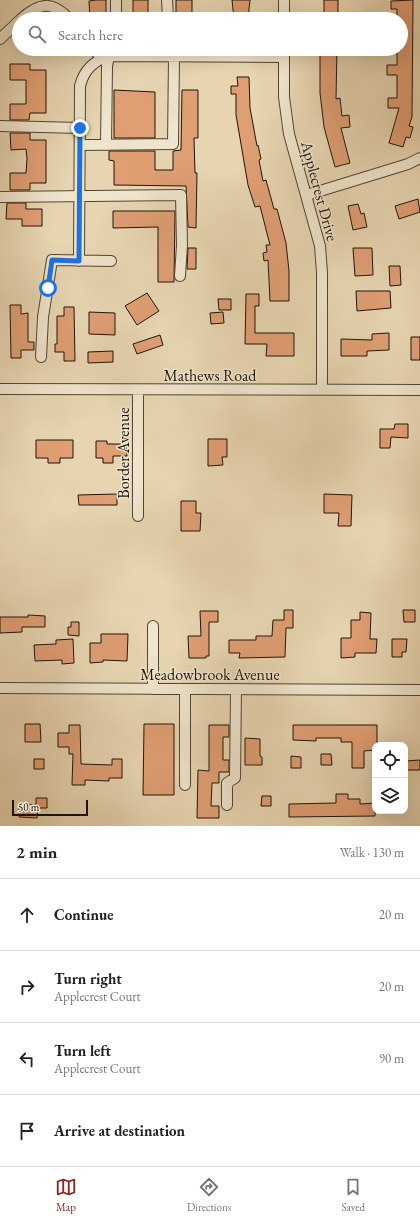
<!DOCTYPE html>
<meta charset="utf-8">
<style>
:root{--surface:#fff;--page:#f2f2f2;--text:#222;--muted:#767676;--line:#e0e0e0;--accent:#8f2418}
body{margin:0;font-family:"EB Garamond",serif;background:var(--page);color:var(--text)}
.controls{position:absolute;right:12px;bottom:12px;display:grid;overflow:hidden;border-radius:8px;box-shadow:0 4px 16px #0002}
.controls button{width:36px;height:36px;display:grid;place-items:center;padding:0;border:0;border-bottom:1px solid var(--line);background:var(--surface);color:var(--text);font:20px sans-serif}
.scale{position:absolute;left:12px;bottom:10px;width:76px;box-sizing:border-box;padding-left:4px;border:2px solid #1e150c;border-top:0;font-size:11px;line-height:14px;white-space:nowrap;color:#1e150c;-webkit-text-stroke:3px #efe4cc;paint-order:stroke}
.stop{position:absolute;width:12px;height:12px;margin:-9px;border:3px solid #1a73e8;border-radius:50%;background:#fff}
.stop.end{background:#1a73e8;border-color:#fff;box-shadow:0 1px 4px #0008}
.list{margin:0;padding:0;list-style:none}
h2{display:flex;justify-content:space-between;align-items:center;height:52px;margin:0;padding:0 16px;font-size:17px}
h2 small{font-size:13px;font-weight:400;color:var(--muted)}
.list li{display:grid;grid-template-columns:26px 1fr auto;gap:12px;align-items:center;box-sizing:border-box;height:72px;padding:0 16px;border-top:1px solid var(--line)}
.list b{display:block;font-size:15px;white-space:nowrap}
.list p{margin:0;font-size:13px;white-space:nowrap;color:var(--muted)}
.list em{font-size:13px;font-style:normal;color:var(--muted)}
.icon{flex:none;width:22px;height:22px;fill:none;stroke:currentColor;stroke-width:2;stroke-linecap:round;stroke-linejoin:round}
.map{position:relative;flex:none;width:420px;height:826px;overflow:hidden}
.search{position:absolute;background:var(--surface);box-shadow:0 4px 16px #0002;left:12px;right:12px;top:12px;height:44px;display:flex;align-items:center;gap:10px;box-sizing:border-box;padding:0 14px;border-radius:22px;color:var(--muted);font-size:15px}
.sheet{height:340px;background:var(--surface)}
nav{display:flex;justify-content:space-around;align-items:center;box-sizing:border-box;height:56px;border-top:1px solid var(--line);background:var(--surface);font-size:11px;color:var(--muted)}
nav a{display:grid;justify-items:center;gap:2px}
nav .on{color:var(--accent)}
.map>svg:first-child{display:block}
.building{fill:#e09e73;stroke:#1e150c}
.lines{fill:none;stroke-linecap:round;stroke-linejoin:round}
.minor-casing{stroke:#504535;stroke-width:12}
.minor{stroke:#efe4cc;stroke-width:10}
.route{stroke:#1a73e8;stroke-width:5}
.labels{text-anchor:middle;stroke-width:3;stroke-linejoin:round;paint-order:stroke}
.street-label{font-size:16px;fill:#1e150c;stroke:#efe4cc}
</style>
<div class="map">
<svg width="420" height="826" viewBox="0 0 420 826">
<rect width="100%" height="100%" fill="#e7d5b1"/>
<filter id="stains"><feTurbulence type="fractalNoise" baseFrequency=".005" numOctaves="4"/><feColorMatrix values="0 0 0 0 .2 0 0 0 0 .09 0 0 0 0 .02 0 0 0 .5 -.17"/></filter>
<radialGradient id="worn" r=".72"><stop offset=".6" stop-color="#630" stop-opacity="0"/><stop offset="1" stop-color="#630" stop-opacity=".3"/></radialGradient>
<path class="building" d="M96,0H106V19H90L89,1Z
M133,0H148V19H133Z
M176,0H192V19H176Z
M232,0H250L248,19H234Z
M324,0H338V19H324Z
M413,0L412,117L409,126L413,127L410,138L406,137L403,147L389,143L399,108H388V98H397V75H387V65H397V50H401V19H397V9H391V1Z
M320,49H337L336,99L340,98L342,116L349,115L350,127L341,128L350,163L335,167L324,127L320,93Z
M10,64H30V70H46V113H30L29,120H10V104H26V80H10Z
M237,77H249L250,108L257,146L258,145L261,159L259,160L263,181L266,180L274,209H277L286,243L289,271V301H270L268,260L264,261L263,253L267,252L266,245H270L260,206L255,207L248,185L236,115V94H231V86H238Z
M114,90L155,92V138H114Z
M182,90H198V138H194L195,173H197L196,228L188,227L186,186L114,185V161L109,160V151H155V170H173V151L181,150Z
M10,133H30V140H46V183H30V190H10V173H26L27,159L26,149L11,150Z
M418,199L420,212L399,219L395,206Z
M7,203H26V209H42V226H22V219H6Z
M358,204L361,214L364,213L367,227L353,230L348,206Z
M113,211H175L174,282H158V227L113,228Z
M188,248H196V269H187Z
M353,248H372L373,275L355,276Z
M389,266H400L401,285L390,286Z
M356,291H390L391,308L357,311Z
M147,293L159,311L137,325L125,306Z
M246,294H259V306H255V333H294V356H266L267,344H245Z
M218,299H231V310H219Z
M10,305H21V314L28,313V342H34V350H21V358H11Z
M64,307H74L75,361H64V352H55V344H57V316H64Z
M89,312L115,313V335L89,334Z
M223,312L224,323L211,324L210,313Z
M389,333V350L367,351V356H341V339L372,340V334Z
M160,335L163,345L137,354L133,344Z
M411,337H420V360H411Z
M113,351V362L88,363V352Z
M395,424H408V438L391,437L390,448H380V429H394Z
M208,439H227V457H222L223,465L208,466Z
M36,440H73V458H60V463H48V458H36Z
M96,441H107V444H126L127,456H113V463H103V458H96Z
M117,494V505H79L78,495Z
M324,494L352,495L351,526H338L339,513H324Z
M181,501H196V513H201L200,531H181Z
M284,610H293V628H286L285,657L239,658L240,653H229V640H256V636H272L273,620H284Z
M403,610H415V622H404Z
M200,611H218V622H209V656H206V658H189L188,636H201Z
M360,612L371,613L370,639H377L376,653H355V657L341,658V638H351V620H360Z
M28,615L45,616V627H22V632L0,633V617H28Z
M71,622H79V636L68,635V627H71Z
M101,634H128L127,661L103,660V662L90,663V643H101Z
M73,639L74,663L62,664V660L35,661L34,645L56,644V640Z
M392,639H407L406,652H402V657H392Z
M25,724H40L41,742H25Z
M144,724H174V795H143Z
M69,725H80L81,764L112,765V759H122V778H109V781L85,780V785H72L73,754H69V747H58V733H69Z
M209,725H229V737H223V760H229V772H219V783H212L211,806H219V818H197L198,770L209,771Z
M293,725H377V745H375V750L364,751V768H352V742H341V738H316V741L293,740Z
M245,738L260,739V756L262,757V765H245Z
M321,754H331L332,765H321Z
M291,756L301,757V768H291Z
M34,759H44V769H34Z
M420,760V770H405V761Z
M336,794H348V799H360V804L375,803V816L289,817V804L336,803Z
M262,796H271V806H261Z
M36,798H47V808H38L37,818L19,817V804L36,805Z"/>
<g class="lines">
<defs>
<path id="minor" d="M167,0L168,19
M21,19C39,3 52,0 69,19
M116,19V0
M284,19V0
M0,39L19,21
M94,49L102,59
M284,49V97L289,134L320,246L322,273V390
M0,126L80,128
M80,145L173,144L174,56
M106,145L107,66L109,56
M307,195L408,164L420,158
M0,197L181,195L182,245L180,276
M79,261L80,86C84,70 93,61 109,56L284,57
M41,357L43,317L52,260L111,261
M0,389L420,390
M138,516V390
M153,626V689
M0,688L420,690
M185,689V785
M227,805V783L235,778L236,689"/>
</defs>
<use href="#minor" class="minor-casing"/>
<use href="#minor" class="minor"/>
</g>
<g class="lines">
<path class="route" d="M48,288L52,260L79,261L80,128"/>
</g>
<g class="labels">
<g class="street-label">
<text transform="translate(320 191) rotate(75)" y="6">Applecrest Drive</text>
<text x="210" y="381">Mathews Road</text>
<text transform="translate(123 453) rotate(-90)" y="6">Border Avenue</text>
<text x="210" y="680">Meadowbrook Avenue</text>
</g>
</g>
<rect width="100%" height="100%" filter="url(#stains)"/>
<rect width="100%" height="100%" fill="url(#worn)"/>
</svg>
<div class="controls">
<button><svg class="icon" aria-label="locate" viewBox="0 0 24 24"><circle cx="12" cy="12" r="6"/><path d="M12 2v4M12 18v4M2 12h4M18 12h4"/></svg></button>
<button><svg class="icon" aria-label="layers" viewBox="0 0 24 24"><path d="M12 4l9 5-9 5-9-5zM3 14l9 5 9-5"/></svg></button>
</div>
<div class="scale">50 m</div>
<div class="stop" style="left:48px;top:288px"></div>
<div class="stop end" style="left:80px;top:128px"></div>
<div class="search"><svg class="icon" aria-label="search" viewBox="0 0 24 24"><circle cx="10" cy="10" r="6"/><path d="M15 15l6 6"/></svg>Search here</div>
</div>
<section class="sheet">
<h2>2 min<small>Walk · 130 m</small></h2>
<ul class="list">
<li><svg class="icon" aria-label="ahead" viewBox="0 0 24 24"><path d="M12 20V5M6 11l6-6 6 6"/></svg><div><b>Continue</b></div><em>20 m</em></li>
<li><svg class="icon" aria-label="right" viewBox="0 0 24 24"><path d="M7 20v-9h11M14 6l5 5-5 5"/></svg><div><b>Turn right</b><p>Applecrest Court</p></div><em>20 m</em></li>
<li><svg class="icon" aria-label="left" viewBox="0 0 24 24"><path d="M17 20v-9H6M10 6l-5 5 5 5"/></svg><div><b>Turn left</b><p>Applecrest Court</p></div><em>90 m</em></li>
<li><svg class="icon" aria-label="arrive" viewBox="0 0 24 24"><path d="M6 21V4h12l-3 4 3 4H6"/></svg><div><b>Arrive at destination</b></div></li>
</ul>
</section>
<nav>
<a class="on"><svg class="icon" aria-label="map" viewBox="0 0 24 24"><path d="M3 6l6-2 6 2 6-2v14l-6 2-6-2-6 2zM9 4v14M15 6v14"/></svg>Map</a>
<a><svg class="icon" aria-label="directions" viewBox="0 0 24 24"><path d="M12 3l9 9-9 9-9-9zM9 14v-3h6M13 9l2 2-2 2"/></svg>Directions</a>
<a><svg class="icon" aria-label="saved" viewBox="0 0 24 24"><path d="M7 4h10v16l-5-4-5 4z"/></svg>Saved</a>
</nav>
